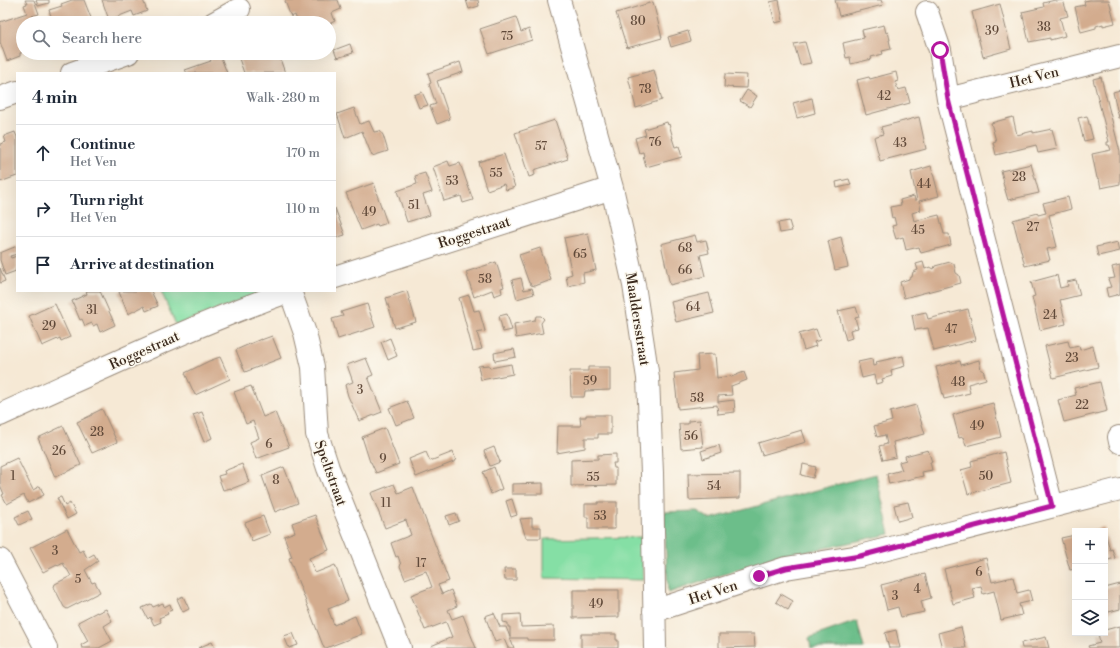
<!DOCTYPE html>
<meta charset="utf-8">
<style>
:root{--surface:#fff;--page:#f6f6f7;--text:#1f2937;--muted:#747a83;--line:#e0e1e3}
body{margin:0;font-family:"Libre Bodoni",serif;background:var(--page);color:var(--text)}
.controls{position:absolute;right:12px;bottom:12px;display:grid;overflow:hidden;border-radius:0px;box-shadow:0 4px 16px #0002}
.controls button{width:36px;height:36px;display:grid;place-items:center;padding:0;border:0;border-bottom:1px solid var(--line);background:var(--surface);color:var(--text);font:20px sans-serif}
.stop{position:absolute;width:12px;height:12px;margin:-9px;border:3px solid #b5179e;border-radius:50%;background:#fff}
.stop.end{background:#b5179e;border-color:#fff;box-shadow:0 1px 4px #0008}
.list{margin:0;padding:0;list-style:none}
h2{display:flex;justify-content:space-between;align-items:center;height:52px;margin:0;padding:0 16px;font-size:17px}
h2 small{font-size:13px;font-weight:400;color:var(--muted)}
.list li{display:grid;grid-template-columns:26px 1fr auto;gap:12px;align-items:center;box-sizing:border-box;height:56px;padding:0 16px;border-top:1px solid var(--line)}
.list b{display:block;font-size:15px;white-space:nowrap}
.list p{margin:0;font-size:13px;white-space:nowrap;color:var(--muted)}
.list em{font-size:13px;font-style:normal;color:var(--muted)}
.icon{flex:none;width:22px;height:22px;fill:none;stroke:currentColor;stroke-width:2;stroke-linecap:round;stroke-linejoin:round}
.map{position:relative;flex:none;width:1120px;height:648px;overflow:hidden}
.search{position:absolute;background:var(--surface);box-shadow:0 4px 16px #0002;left:16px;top:16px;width:320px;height:44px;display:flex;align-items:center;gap:10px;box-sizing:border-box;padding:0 14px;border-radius:22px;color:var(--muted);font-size:15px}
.panel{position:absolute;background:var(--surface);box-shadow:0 4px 16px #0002;left:16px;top:72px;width:320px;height:220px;border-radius:0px}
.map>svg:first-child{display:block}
.green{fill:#85dfa5;stroke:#608462}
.forest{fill:#6cbe8a;stroke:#547454}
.building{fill:#d3ac8e}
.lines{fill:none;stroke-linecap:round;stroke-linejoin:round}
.minor-casing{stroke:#988a7a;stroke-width:24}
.minor{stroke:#fff;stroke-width:22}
.route{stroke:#b5179e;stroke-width:5}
.labels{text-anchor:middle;stroke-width:3;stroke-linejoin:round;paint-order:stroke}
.number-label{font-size:12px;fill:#614a3a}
.street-label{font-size:14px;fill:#3b2a1e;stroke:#fbf7ec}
</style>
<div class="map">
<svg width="1120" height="648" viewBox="0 0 1120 648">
<rect width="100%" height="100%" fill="#fbf7ec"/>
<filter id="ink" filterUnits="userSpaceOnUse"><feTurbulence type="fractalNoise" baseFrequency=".025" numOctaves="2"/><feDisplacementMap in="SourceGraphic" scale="8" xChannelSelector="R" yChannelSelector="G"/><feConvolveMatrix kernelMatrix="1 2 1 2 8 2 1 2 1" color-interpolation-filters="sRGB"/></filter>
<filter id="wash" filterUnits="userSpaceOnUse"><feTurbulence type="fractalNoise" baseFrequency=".012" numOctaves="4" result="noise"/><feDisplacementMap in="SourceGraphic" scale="16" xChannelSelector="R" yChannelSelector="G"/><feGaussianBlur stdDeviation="0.9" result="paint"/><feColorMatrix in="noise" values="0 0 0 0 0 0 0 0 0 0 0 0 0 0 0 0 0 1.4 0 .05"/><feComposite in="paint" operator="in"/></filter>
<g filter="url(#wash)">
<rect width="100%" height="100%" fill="#f6e9d5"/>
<path class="green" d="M161,291H268L176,325Z
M642,537L643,580L544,578V539Z"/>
<path class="forest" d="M876,474L890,534L764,561L668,593L664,512L697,511L710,519Z
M857,621L864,648H811L809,638Z"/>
<g id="blocks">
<path class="building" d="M25,0H34L39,14L32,16L35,23H23V52L20,53V56L7,61L0,42V22L27,13L24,5L27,4Z
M36,0H49V3L38,6Z
M72,0H84L93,23H53L49,10L62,6L61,4Z
M102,0H143L147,11L134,16L132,11L109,20Z
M287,0H338L341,9L332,13L335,21L329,24L315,23L314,20L305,23H298L295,15L291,17L285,1Z
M466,0H478L479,6L469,9Z
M779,0L783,21L775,23L770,2Z
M835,0H881L883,5L839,16Z
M1055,0L1056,1L1063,0L1068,16L1060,18L1065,36L1050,40V38L1029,42L1022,12L1044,7L1043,3Z
M1090,0H1109L1115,23L1103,26V24L1096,26V28L1081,32L1075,7L1085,5L1084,1Z
M653,2L662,38L627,48L616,13Z
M1000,4L1011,49L983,57L972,12Z
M516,17L521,32L529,29L532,40L489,54L480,29Z
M884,25L886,33L888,32L890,40H889L891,49L882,51L883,54L871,57L872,59L851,64L850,57L846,58L843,43L864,38L862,30Z
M688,31L691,41L671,47L668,37Z
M805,42L811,63L800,65L794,44Z
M350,44L353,53L337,58L334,50Z
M237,53H278L285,73H244Z
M220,55L227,73H187L185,70L211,61L210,59Z
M460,62L463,72L437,81L450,119L437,124L430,106L436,104L429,84L431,83L428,73Z
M654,70L662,100L636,108L628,77Z
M896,72L898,81L895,82L898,90L906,88L910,103L866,115L857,80L869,77L870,79Z
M725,74L747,75L746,88L724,87Z
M1101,77L1120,152V184L1101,188L1099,179L1097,178L1092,154L1111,150L1109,145H1107V142H1109L1093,79Z
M747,90L757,96L750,107L740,101Z
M1120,90V118H1119L1113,92Z
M422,92L428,105L419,108L414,95Z
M812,98L815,113L797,118L793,103Z
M354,108L360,124L369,121L374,132L380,131L383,135L388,151L372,156L362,131L345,138L337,114Z
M1087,116L1093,139L1084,141L1078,118Z
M919,117L926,149L880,161L874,137L883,134L881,127Z
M1013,117L1017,135L1033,131V133L1052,129L1057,149L1038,153L1036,145L996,155L993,142L996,141L991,123Z
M555,120L568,159L534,170L535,175L529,177L515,133Z
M667,122L668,125L669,124L673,138H672L675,147L679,146L682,157L646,167L643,156H644L643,152L639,153L635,138L646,135L644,129Z
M15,132L17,137V176L0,182V144L6,142L4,136Z
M504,154L515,187L506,190L504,184L487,190L478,162Z
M448,161L450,166L460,163L473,200L463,203L461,196L444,201L433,167Z
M1031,164L1039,193L1008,200L1003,183L1004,182L1001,171Z
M931,166L939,196L919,201L921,210L912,213L914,221L939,215L944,234H949L951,245L921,253L919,247L906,250L903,237L896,239L892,226L896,225L894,217L892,218L890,207L901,205L900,200L914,196L915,200H917L911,172Z
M425,173L432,192L423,195L430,215L407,222L397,191L417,184L415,176Z
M849,179L851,185L837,188L836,182Z
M374,183L377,192H376L387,223L378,226L377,224L361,230L346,193Z
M1068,197L1071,209L1049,215L1057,247L1047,249L1050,260L1025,266L1013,220L1038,213V215L1046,213L1043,203Z
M335,208L345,235L335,238Z
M789,221L792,231L780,233L778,223Z
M588,233L596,270L583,273L584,282L568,286L566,276L572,274L564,238Z
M695,235L697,242L706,240L709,253L700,255L705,276L670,285L661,244Z
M841,237L848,267L835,270L828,241Z
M1118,242L1120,251L1098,256L1096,247Z
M17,246V254L10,256L11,258L17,256V269L15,270L16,271L5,275L0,260V253Z
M540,248L551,280L535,286L531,285L530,283H529L519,255Z
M496,262L504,287L501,288L502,293L494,296L492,290L474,297L466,272Z
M923,262L925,269L930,267L934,269L935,266L950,262L954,264L956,273L959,275L961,283L904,298L900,282L909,279V278L912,277L913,272L918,270L916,264Z
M1120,265V294L1108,297L1106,288L1111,287L1108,279L1115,278L1112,267Z
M0,268L5,281L0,283Z
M1057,275L1060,288L1068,286L1067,282L1076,280L1080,295L1060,300L1066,324L1040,330L1032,297L1035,296L1031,282Z
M521,278L524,290L532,288L534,294L517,299L512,280Z
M86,291H100L115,325L100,332L97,324L93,326L92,323L85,326L82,319L80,320L72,301L87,294Z
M121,291H151L158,306L146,311L144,306L128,314L119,292Z
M407,291L416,322L395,328L386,298Z
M709,293L714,313L676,322L671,302Z
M469,295L474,311L479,310L485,331L477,333L482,349L473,351L459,298Z
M55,304L70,337L61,341L60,338L42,346L29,316Z
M367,304L375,327L338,339L332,319L343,316L341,312Z
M856,307L859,317L855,318L858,328L850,330L852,338L846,340L838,311Z
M968,309L976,340L934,351L928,328L915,330L912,315L926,312L928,319Z
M507,314L512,330L503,332L499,316Z
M536,316H541L544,319L541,323L543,333L516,338L514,324L535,320Z
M816,329L820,340L814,342L816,346L804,350L799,334Z
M272,336L281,358L245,372L236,350L261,339V340Z
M390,338L397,356L388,360L381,342Z
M1068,341L1070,348L1079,346L1080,350L1093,346L1098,367L1053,378L1045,346Z
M514,349L516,357L495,361L494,353Z
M715,354L717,378L731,376V377L744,372L747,380L731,386L732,395L718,396V402L734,400L735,412L718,414L717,405L678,409L674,373L698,370L697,355Z
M903,356L905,366L891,370L892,376L882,379L883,382L876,384L874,375L862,378L858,362L872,359L873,366L877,365L876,362Z
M220,357L230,379L195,395L185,373L209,361Z
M366,358L373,375L368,377L382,412L359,421L348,396L345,385L353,382L347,365Z
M979,360L981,370H983L986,379L968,384L970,393L944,399L936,367L960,361L961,365Z
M511,364L513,374L481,380L478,366L489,365L490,368Z
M588,367H610V390L585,391L584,397H571L570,371H588Z
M1100,382L1107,411L1064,422L1058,400L1076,395L1074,388Z
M251,386L263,417L275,412L289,447L256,459L250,442L259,438L253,421L246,424L234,392Z
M407,401L414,418L396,425L389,408Z
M993,403L1001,437L966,446L963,437L959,438L953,415L962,412V411Z
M916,405L925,434L893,442L896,457L883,460L879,446L887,444L885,435L877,437L874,426L892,421L890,412Z
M102,409L117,442L92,453L77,422L92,415V414Z
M202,412L212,438L204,442L193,415Z
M586,415H611V434H598V438H585V448L557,453L558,426H581L580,417H586Z
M700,420L703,447L681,449L679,424H688V421Z
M63,426L81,465L55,477L38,438Z
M385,428L399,464L376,473L371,462H370L362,437Z
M802,430L806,442L762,455L758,443Z
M719,445L721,453L703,459L701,451Z
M494,447L500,462L490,466L484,451Z
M928,450L932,462H930L932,470L922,472L923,476L889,484L887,474L902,470L899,462L906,460L905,456Z
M426,452L430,461L453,452L456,461L416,477L409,459Z
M1004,452L1011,483L968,494L961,470L972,467L971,461Z
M616,454V463H613L614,468H616V485L571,486V460L598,459V455Z
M17,458L33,490L40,486L44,495L28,503L24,495L7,504L2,495L4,494L0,485V466Z
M242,464L249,482L231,489V488L223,490L218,476L225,474L224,471Z
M803,464L816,467L813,478L801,475Z
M284,467L298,503L275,512L262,476Z
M494,467L502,489L491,494L483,472Z
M740,473V498L689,500L688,474Z
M543,483V494H512V484Z
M394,484L398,493L413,487L449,581L438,585L442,594L451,590L457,606L448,610L452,619L463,615L476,648H432L431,646L452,637L446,622L425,630L411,595L432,587L426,571L405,579L400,566L401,565L398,556L396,557L391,543L411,535L406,520L385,528L371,493Z
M61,497L65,506L70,503L76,514L67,519L57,498Z
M512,499L517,515L511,517L506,501Z
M598,502H617V514L615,515V529H588V517H585V504H598Z
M908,502L912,517L898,521L894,505Z
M28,511L32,519L19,525L15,517Z
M456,513L459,521L449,525L446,516Z
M315,515L329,550L309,558L315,573L335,565L348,601L328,609L334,625L355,616L362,634L326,648H324L289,558L292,557L284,536L295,532L292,523Z
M263,516L270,534L252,541L245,523Z
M532,518V527H541V538H526L520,519Z
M1104,527L1105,531H1091V530Z
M67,529L79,552L83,550L87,558L94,554L98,561L85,570L92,583L95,582L100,592L67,609L64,607L54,587L55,584L71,576L67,569H66L63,563L58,566L57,565L43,572L30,548Z
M1105,532L1110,550L1112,549L1115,558L1105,561Z
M1075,535V569L1070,570L1061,538Z
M986,558L992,582L1013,577L1017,593L1029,590L1032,601L1019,604L1022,615L1001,620L994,591L983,594L981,586L972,588L975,598L953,604L944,569Z
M504,569H516V580H505Z
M925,574L931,598L921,601L924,612L901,617L898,607L887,610L881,585Z
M1120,584V609L1105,613V588Z
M573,590H619V617L573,618Z
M781,594L793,601L788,610L776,602Z
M183,596L189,609L183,612L177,599Z
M163,603L164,607L170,604L172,610L167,612L168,614L159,618L161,622L154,625L150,617L148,619L142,608L151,604L153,607Z
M106,609L112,621L104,626L112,641L99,648H82L81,645L88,641L78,622L97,612V613Z
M494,613L500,627H506L510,637V627H508V623L503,622V615L520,614L521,627L554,626V640H527V638H510L514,648H508L504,639L495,642L485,616Z
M1120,626V648H1089L1088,646L1100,643L1098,633H1105V630Z
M961,627L966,648H942L938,633Z
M896,630L900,648H889L885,633Z
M293,633L298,645L289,648L284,636Z
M581,634H616V640H618V648H581Z
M719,634H754L755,647L719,648Z
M1046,637L1049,648H1022L1021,643Z
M212,642L215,648H198Z"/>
</g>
</g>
<g filter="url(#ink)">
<use href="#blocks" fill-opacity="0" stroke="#988a7a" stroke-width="1"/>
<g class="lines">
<defs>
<path id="minor" d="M559,0L612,188L634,285L648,378L652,473L655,648
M927,12L940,50L948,99L1052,506
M214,23L239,9
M72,73L128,53
M0,98L17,92
M948,99L1120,56
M335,277L612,188
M290,291L305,333L313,367L317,434L328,468L400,648
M0,415C96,372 191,326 290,291
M1119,437L1120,442
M0,560L46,648
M654,611L786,568L860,556L1120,489"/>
</defs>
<use href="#minor" class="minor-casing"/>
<use href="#minor" class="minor"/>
</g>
</g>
<g class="lines" filter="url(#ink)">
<path class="route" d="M759,576L786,568L860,556L1052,506L948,99L940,50"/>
</g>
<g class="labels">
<g class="number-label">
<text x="638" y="25">80</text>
<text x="1044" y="31">38</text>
<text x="992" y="35">39</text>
<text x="507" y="40">75</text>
<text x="645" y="93">78</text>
<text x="884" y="100">42</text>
<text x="655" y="146">76</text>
<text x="900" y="147">43</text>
<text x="541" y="150">57</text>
<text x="496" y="177">55</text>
<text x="1019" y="181">28</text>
<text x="452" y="185">53</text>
<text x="924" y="188">44</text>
<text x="414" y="209">51</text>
<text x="369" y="216">49</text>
<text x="1033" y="231">27</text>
<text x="918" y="234">45</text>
<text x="685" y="252">68</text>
<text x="580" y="258">65</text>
<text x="685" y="274">66</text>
<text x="485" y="283">58</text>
<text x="693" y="311">64</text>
<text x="92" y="314">31</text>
<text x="1050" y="319">24</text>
<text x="49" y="330">29</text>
<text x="951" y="333">47</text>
<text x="1072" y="362">23</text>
<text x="590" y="385">59</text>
<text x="958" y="386">48</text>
<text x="360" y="394">3</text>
<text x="697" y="402">58</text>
<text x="1082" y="409">22</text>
<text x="977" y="430">49</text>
<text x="97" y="436">28</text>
<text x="691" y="440">56</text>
<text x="269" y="448">6</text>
<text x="59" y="455">26</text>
<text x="383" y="463">9</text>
<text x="13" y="480">1</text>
<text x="986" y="480">50</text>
<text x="593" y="481">55</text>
<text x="276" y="484">8</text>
<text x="714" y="490">54</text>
<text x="386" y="507">11</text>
<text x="600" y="520">53</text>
<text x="55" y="555">3</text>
<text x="421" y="567">17</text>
<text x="979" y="576">6</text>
<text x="78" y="583">5</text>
<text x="917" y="593">4</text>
<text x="895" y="600">3</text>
<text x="596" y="608">49</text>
</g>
<g class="street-label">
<text transform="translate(1034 77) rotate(-14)" y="5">Het Ven</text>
<text transform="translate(474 232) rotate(-18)" y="5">Roggestraat</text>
<text transform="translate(638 319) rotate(81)" y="5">Maaldersstraat</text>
<text transform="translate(144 350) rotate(-24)" y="5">Roggestraat</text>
<text transform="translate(331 473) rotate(70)" y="5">Speltstraat</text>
<text transform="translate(713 592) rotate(-18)" y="5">Het Ven</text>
</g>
</g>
</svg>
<div class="controls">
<button>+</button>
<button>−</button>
<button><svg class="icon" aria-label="layers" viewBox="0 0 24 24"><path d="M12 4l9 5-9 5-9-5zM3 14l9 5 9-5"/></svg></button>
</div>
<div class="stop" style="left:940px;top:50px"></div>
<div class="stop end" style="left:759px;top:576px"></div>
<div class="search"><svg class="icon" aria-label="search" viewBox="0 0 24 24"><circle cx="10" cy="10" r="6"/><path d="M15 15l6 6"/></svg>Search here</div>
<section class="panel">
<h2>4 min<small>Walk · 280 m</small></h2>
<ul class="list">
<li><svg class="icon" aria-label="ahead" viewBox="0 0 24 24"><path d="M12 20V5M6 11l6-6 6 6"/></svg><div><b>Continue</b><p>Het Ven</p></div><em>170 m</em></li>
<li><svg class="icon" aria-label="right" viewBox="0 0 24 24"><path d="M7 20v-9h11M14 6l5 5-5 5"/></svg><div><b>Turn right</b><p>Het Ven</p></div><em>110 m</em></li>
<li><svg class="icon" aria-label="arrive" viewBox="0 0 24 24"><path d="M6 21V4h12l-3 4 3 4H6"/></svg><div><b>Arrive at destination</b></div></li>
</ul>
</section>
</div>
